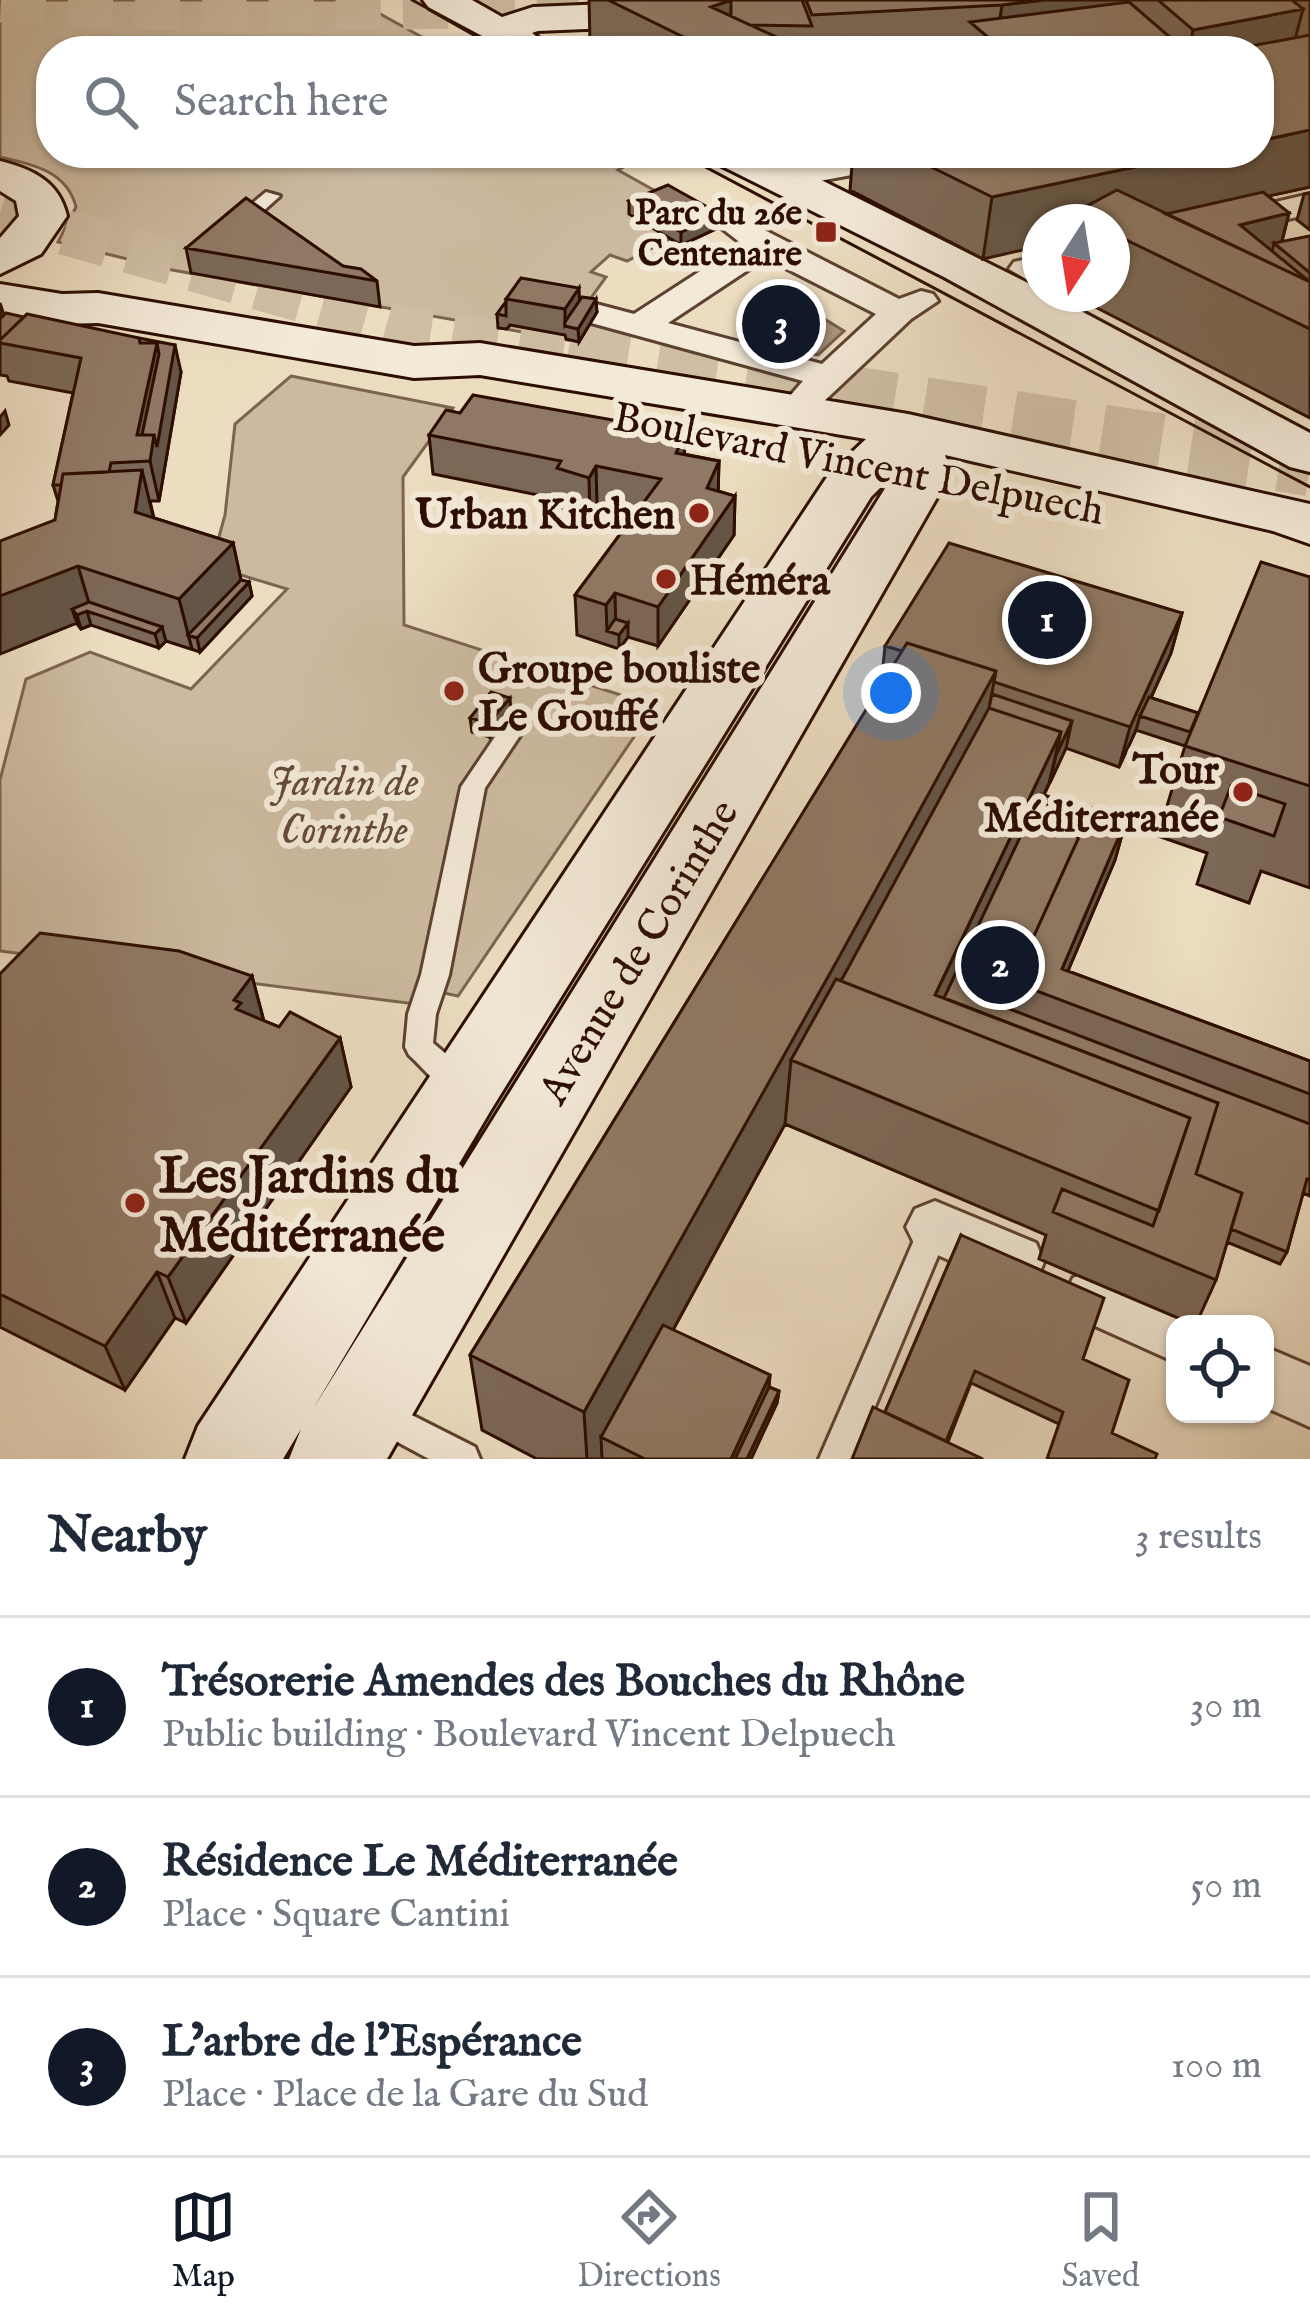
<!DOCTYPE html>
<meta charset="utf-8">
<style>
:root{--surface:#fff;--page:#f6f6f7;--text:#1f2937;--muted:#747a83;--line:#e0e1e3;--accent:#111827}
body{margin:0;font-family:"IM FELL English",serif;background:var(--page);color:var(--text)}
.controls{position:absolute;right:36px;bottom:36px;display:grid;overflow:hidden;border-radius:24px;box-shadow:0 3px 9px #0004}
.controls button{width:108px;height:108px;display:grid;place-items:center;padding:0;border:0;border-bottom:3px solid var(--line);background:var(--surface);color:var(--text);font:60px sans-serif}
.compass{position:absolute;left:1022px;top:204px;width:108px;height:108px;border-radius:50%;background:var(--surface);box-shadow:0 3px 9px #0004;rotate:192deg}
.you{position:absolute;left:891px;top:693px;width:42px;height:42px;margin:-30px;border:9px solid #fff;border-radius:50%;background:#1a73e8;box-shadow:0 0 0 18px #1a73e833}
.badge{display:grid;place-items:center;width:78px;height:78px;border-radius:50%;background:var(--accent);color:#fff;font-size:39px;font-weight:700}
.pin{position:absolute;translate:-50% -50%;border:6px solid #fff;box-shadow:0 3px 12px #0006}
.list{margin:0;padding:0;list-style:none}
h2{display:flex;justify-content:space-between;align-items:center;height:156px;margin:0;padding:0 48px;font-size:51px}
h2 small{font-size:39px;font-weight:400;color:var(--muted)}
.list li{display:grid;grid-template-columns:78px 1fr auto;gap:36px;align-items:center;box-sizing:border-box;height:180px;padding:0 48px;border-top:3px solid var(--line)}
.list b{display:block;font-size:45px;white-space:nowrap}
.list p{margin:0;font-size:39px;white-space:nowrap;color:var(--muted)}
.list em{font-size:39px;font-style:normal;color:var(--muted)}
.icon{flex:none;width:66px;height:66px;fill:none;stroke:currentColor;stroke-width:2;stroke-linecap:round;stroke-linejoin:round}
.map{position:relative;flex:none;width:1310px;height:1459px;overflow:hidden}
.search{position:absolute;background:var(--surface);box-shadow:0 3px 9px #0004;left:36px;right:36px;top:36px;height:132px;display:flex;align-items:center;gap:30px;box-sizing:border-box;padding:0 42px;border-radius:48px;color:var(--muted);font-size:45px}
.sheet{height:696px;background:var(--surface)}
nav{display:flex;justify-content:space-around;align-items:center;box-sizing:border-box;height:168px;border-top:3px solid var(--line);background:var(--surface);font-size:33px;color:var(--muted)}
nav a{display:grid;justify-items:center;gap:6px}
nav .on{color:var(--accent)}
.map>svg:first-child{display:block}
.green{fill:#ccbaa0;stroke:#7c6450;stroke-width:3}
.water{fill:#ab967f;stroke:#795f4c;stroke-width:3}
.lines{fill:none;stroke-linecap:round;stroke-linejoin:round}
.secondary-tunnel{stroke:#cfbea4;stroke-width:45;stroke-dasharray:45 22;stroke-linecap:butt}
.highway-tunnel-far1{stroke:#cfbea4;stroke-width:45;stroke-dasharray:45 22;stroke-linecap:butt}
.highway-tunnel{stroke:#cfbea4;stroke-width:60;stroke-dasharray:60 30;stroke-linecap:butt}
.lane-casing{stroke:#5d4130;stroke-width:6}
.street-casing{stroke:#5d4130;stroke-width:6}
.secondary-casing{stroke:#2d0d00;stroke-width:6}
.lane{fill:#f3e9d7;fill-rule:evenodd}
.street{fill:#f3e9d7;fill-rule:evenodd}
.secondary{fill:#f3e9d7;fill-rule:evenodd}
.tram{stroke:#2d0d00;stroke-width:3}
.wall{fill:#7c6856;stroke:#2d0d00;stroke-width:3}
.shaded-wall{fill:#655546;stroke:#2d0d00;stroke-width:3}
.building{fill:#907964;stroke:#2d0d00;stroke-width:3}
.poi-dot{fill:#8f2418;stroke:#f3e9d7;stroke-width:4.5}
.labels{text-anchor:middle;stroke-width:12;stroke-linejoin:round;paint-order:stroke}
.far-poi-label{font-size:36px;font-weight:bold;fill:#2d0d00;stroke:#f3e9d7;text-anchor:end}
.street-label{font-size:42px;fill:#2d0d00;stroke:#f3e9d7}
.poi-label{font-size:42px;font-weight:bold;fill:#2d0d00;stroke:#f3e9d7;text-anchor:end}
.park-label{font-size:42px;font-style:italic;fill:#654a38;stroke:#f3e9d7}
.near-poi-label{font-size:51px;font-weight:bold;fill:#2d0d00;stroke:#f3e9d7;text-anchor:start}
</style>
<div class="map">
<svg width="1310" height="1459" viewBox="0 0 1310 1459">
<rect width="100%" height="100%" fill="#ecddc1"/>
<filter id="stains"><feTurbulence type="fractalNoise" baseFrequency=".00167" numOctaves="4"/><feColorMatrix values="0 0 0 0 .2 0 0 0 0 .09 0 0 0 0 .02 0 0 0 .5 -.17"/></filter>
<radialGradient id="worn" r=".72"><stop offset=".6" stop-color="#630" stop-opacity="0"/><stop offset="1" stop-color="#630" stop-opacity=".3"/></radialGradient>
<path class="green" d="M0,0H355L447,51H51V153H631L640,158L618,170L720,227L681,245L670,239L627,261L610,255L591,272L606,277L583,309L597,312L579,342L172,270L58,242L76,207C67,171 32,164 0,157Z
M291,376L453,408L403,477L404,625L655,706L458,996L444,993L445,985L415,1004L0,951V780L26,679L90,652L191,689L287,589L211,566L225,515L235,424Z"/>
<path class="water" d="M805,307L844,331L818,355L761,346L762,323L781,312Z"/>
<g class="lines">
<path class="secondary-tunnel" d="M1,0L217,10L579,4"/>
<path class="highway-tunnel-far1" d="M0,214L401,328L588,356"/>
<path class="highway-tunnel" d="M568,353L1310,466"/>
<defs>
<path id="lane" d="M266,192L280,196L243,229H231V221Z
M511,723L523,731L485,788L449,975L436,1014L433,1043L471,1075L475,1084L471,1093C447,1101 426,1070 409,1055L405,1047L408,1014L421,975L461,787L503,725Z
M935,1213L946,1217L950,1227L853,1459H819L924,1217Z
M380,1399L475,1447L480,1459H429L368,1426L363,1415L368,1404Z"/>
<path id="street" d="M872,153H936L921,162L782,188L766,179L782,170Z
M1310,194V214L1112,260V240Z
M731,213L899,299L921,291L933,294L938,301L911,319L820,405H794L789,397L803,381L584,321L579,314L584,307L596,304L634,314L742,244L715,223ZM766,258L876,314L822,364L668,323Z
M1040,256V276L1026,279L1009,269L1014,262Z
M935,1201L1036,1243L1044,1262L1036,1281L1015,1289L915,1245L906,1227L915,1209Z
M1094,1269L1196,1314L1201,1324H1175V1362L1073,1316L1064,1297L1073,1278Z
M1265,1347L1310,1366V1427L1265,1407Z"/>
<path id="secondary" d="M423,0H472L502,17L533,7L681,1L695,5L701,13L695,21L681,25L538,31L532,33L556,51H505L429,8Z
M710,153H767L1040,289V294H1049L1310,433V472L1290,467L944,277L716,163Z
M0,161C32,169 59,181 67,216L41,254L0,274V238L19,216L16,201L0,191Z
M0,284L62,294L98,293L414,346L480,343L908,414L1310,504V544L1273,531L945,455L951,473L387,1459H289L301,1429L283,1459H185L198,1426L829,474L866,439L480,375L414,378L98,323L62,324L0,314ZM894,474L313,1409L491,1110L871,497Z"/>
</defs>
<use href="#lane" class="lane-casing"/>
<use href="#street" class="street-casing"/>
<use href="#secondary" class="secondary-casing"/>
<use href="#lane" class="lane"/>
<use href="#street" class="street"/>
<use href="#secondary" class="secondary"/>
<path class="tram" d="M412,0L507,51
M679,153L1310,487"/>
</g>
<path class="wall" d="M589,0H1310V187L1268,196L1289,213L1282,242L1310,236V418L1070,294H1112V222H1040L983,259L850,190L853,153H1259V51H966L968,41L803,49L807,51H598L593,48L590,42Z
M1310,193V230L1297,220L1304,194Z
M629,201L720,214V227L681,245L629,214Z
M186,248L343,266L377,281L380,307L191,273Z
M506,299L580,300L597,312L579,342L566,339L565,335L510,325L507,329L498,328L497,314L506,302Z
M0,303L4,315L181,372L159,501H150L154,518L233,543L241,580L249,582L252,596L200,652L166,641L159,648L91,625L81,629L76,623L0,654L55,520L58,501L53,485L73,393L9,381L7,376L0,375Z
M429,435L684,454L719,461L718,491L735,496L734,535L658,646L628,637L619,649L577,635L575,595L636,513L597,505L590,518L559,507L558,499L433,474Z
M1310,577V888L1261,871L1249,903L1197,884L1207,853L1158,836L1185,746L1136,730L1119,767L1066,748L1044,795L1054,807L1065,810L1058,830L1079,837L1126,820L1115,860L1068,971L1310,1061V1196L1303,1193L1287,1252L1280,1264L1227,1242L1216,1280L1196,1324H1192L1039,1259L1046,1235L785,1124L673,1330L770,1375L769,1387L779,1391L777,1403L751,1459H537L482,1430L470,1355L881,686L885,646L1182,613L1171,653L1151,698L1198,713Z
M511,712L490,737L472,732L470,718Z
M0,974L252,976L264,1021L279,1027L340,1038L351,1087L186,1323L175,1318L125,1390L0,1327Z
M961,1235L1083,1359L1112,1433L1059,1424L971,1383L948,1442L885,1412Z"/>
<path class="shaded-wall" d="M731,0L751,25L711,7Z
M1044,0H1128L1124,23L997,39L1002,5Z
M1303,9L1288,66L1259,51H1189L1193,30Z
M1310,130V187L1114,230L1072,214L1071,222H1040V246L983,259L992,197L1201,153H1259V141Z
M821,153H842L821,157Z
M1289,213L1280,248L1274,243L1272,252L1240,225Z
M720,214V227L681,245V232Z
M579,288L580,314L565,326V309Z
M596,299L597,312L579,342L578,329Z
M157,343L175,345L181,372L159,501L150,461L137,435Z
M5,411L9,425L0,435V417Z
M685,433L684,472L676,453Z
M719,461L718,500L707,488Z
M596,466L597,505L590,518L589,478Z
M142,470L154,520L135,512Z
M735,496L734,535L658,646V607Z
M233,543L243,589L249,582L252,596L200,652L197,638L188,635L192,649L179,599Z
M0,566H78L92,613L87,611L91,625L81,629L77,615L72,609L77,623L0,654Z
M615,593L616,633L607,631L606,605Z
M1182,613L1171,653L1142,717L1140,716L1136,730L1119,767L1130,727Z
M628,623V637L619,649V635Z
M162,627L166,641L159,648L155,634Z
M996,671L980,759L791,1060L785,1124L612,1442L601,1437L602,1459H587L584,1412Z
M510,698L511,712L490,737L488,723Z
M1072,721L1066,748L1050,783L1056,755Z
M1061,732L1049,783L1039,805L1036,804L1033,818L932,1032L935,995Z
M1126,820L1115,860L1056,999L1062,969Z
M252,976L265,1026L246,1045L234,1000Z
M340,1038L351,1087L186,1323L168,1277Z
M157,1272L175,1318L125,1390L105,1346Z
M770,1375L768,1399L740,1459H731Z
M779,1391L777,1403L751,1459H747Z"/>
<path class="building" d="M608,0H731L711,7L807,51H712Z
M731,0H802L812,26L750,25L731,16Z
M806,0H1044L1002,5L812,15Z
M1158,0H1292L1303,9L1193,30Z
M1129,2L1186,51H1004L970,22Z
M1310,35V130L1259,141V51H1224Z
M903,153H1201L992,197Z
M668,185L720,214L681,232L629,201Z
M1117,190L1310,282V329L1112,233V222H1090L1072,214Z
M1263,192L1289,213L1240,225L1310,282L1166,214Z
M246,198L343,266L361,269L377,281L186,248Z
M1310,236V273L1274,243Z
M521,278L579,288L565,309L506,299Z
M582,297L596,299L578,329L565,326V322Z
M506,302V316L497,314L502,307Z
M6,313L24,317L0,340V319Z
M27,314L139,338L140,343H157L137,435H154L150,461L111,463L109,472L63,474L61,485H53L81,358L0,343V340Z
M139,338L175,345L157,447L154,435H142L159,354L157,343H140Z
M473,395L685,433L676,453L719,461L707,488L735,496L658,607L615,593L606,605L575,595L661,479L596,466L589,478L557,468L561,461L429,435L446,410L460,413Z
M142,470L135,512L233,543L179,599L78,566L0,596V541L55,520L63,474Z
M949,543L1182,613L1130,727L994,682L996,671L907,643L902,651L885,646Z
M1261,562L1310,577V786L1185,746Z
M241,580L249,582L197,638L188,635Z
M89,602L162,627L155,634L87,611L77,615L72,609Z
M615,619L628,623L619,635L607,631Z
M907,643L996,671L838,959L584,1412L470,1355Z
M491,692L510,698L488,723L470,718Z
M992,694L1072,721L1056,755L1061,732L989,708Z
M1149,697L1198,713L1190,732L1140,716Z
M989,708L1061,732L935,995L1218,1103L1196,1174L1242,1193L1216,1280L1053,1212L1062,1189L1153,1226L1190,1118L841,981Z
M1231,786L1285,804L1274,836L1219,817Z
M1041,794L1056,799L1053,806L1065,810L1056,829L1079,837L1013,982L1007,1008L1310,1124V1180L1307,1179L1287,1252L1231,1229L1242,1193L1196,1174L1218,1103L944,998L1031,814L1047,819L1053,806L1036,804Z
M1092,808L1126,820L1062,969L1310,1061V1094L1013,982Z
M40,933L179,951L252,976L234,1000L241,1003L236,1009L279,1027L290,1012L340,1038L168,1277L157,1272L105,1346L0,1294V974Z
M836,979L1190,1118L1159,1211L791,1060Z
M961,1235L1104,1298L1083,1359L1129,1380L1112,1433L1157,1454L1155,1459H1047L1063,1412L975,1371L946,1441L885,1412Z
M663,1325L770,1375L731,1459H645L601,1437Z
M769,1387L779,1391L747,1459H735Z
M873,1407L983,1459H852Z"/>
<g class="poi-dot">
<rect x="814" y="220" width="24" height="24" rx="6"/>
<circle cx="699" cy="513" r="12"/>
<circle cx="666" cy="579" r="12"/>
<circle cx="454" cy="691" r="12"/>
<circle cx="1243" cy="792" r="12"/>
<circle cx="135" cy="1203" r="12"/>
</g>
<g class="labels">
<g class="far-poi-label">
<text x="802" y="224">Parc du 26e<tspan x="802" dy="41">Centenaire</tspan></text>
</g>
<g class="street-label">
<text transform="translate(859 462) rotate(11)" y="15">Boulevard Vincent Delpuech</text>
<text transform="translate(637 951) rotate(-59)" y="15">Avenue de Corinthe</text>
</g>
<g class="poi-label">
<text x="675" y="528">Urban Kitchen</text>
<text x="690" y="594" text-anchor="start">Héméra</text>
<text x="478" y="682" text-anchor="start">Groupe bouliste<tspan x="478" dy="48">Le Gouffé</tspan></text>
<text x="1219" y="783">Tour<tspan x="1219" dy="48">Méditerranée</tspan></text>
</g>
<g class="park-label">
<text x="344" y="795">Jardin de<tspan x="344" dy="48">Corinthe</tspan></text>
</g>
<g class="near-poi-label">
<text x="159" y="1192">Les Jardins du<tspan x="159" dy="59">Méditérranée</tspan></text>
</g>
</g>
<rect width="100%" height="100%" filter="url(#stains)"/>
<rect width="100%" height="100%" fill="url(#worn)"/>
</svg>
<div class="controls">
<button><svg class="icon" aria-label="locate" viewBox="0 0 24 24"><circle cx="12" cy="12" r="6"/><path d="M12 2v4M12 18v4M2 12h4M18 12h4"/></svg></button>
</div>
<svg class="compass" viewBox="-18 -18 36 36"><path d="M0-13l5 13h-10z" fill="#e53935"/><path d="M0 13l5-13h-10z" fill="#747a83"/></svg>
<div class="you"></div>
<div class="pin badge" style="left:1047px;top:620px">1</div>
<div class="pin badge" style="left:1000px;top:965px">2</div>
<div class="pin badge" style="left:781px;top:324px">3</div>
<div class="search"><svg class="icon" aria-label="search" viewBox="0 0 24 24"><circle cx="10" cy="10" r="6"/><path d="M15 15l6 6"/></svg>Search here</div>
</div>
<section class="sheet">
<h2>Nearby<small>3 results</small></h2>
<ul class="list">
<li><span class="badge">1</span><div><b>Trésorerie Amendes des Bouches du Rhône</b><p>Public building · Boulevard Vincent Delpuech</p></div><em>30 m</em></li>
<li><span class="badge">2</span><div><b>Résidence Le Méditerranée</b><p>Place · Square Cantini</p></div><em>50 m</em></li>
<li><span class="badge">3</span><div><b>L’arbre de l’Espérance</b><p>Place · Place de la Gare du Sud</p></div><em>100 m</em></li>
</ul>
</section>
<nav>
<a class="on"><svg class="icon" aria-label="map" viewBox="0 0 24 24"><path d="M3 6l6-2 6 2 6-2v14l-6 2-6-2-6 2zM9 4v14M15 6v14"/></svg>Map</a>
<a><svg class="icon" aria-label="directions" viewBox="0 0 24 24"><path d="M12 3l9 9-9 9-9-9zM9 14v-3h6M13 9l2 2-2 2"/></svg>Directions</a>
<a><svg class="icon" aria-label="saved" viewBox="0 0 24 24"><path d="M7 4h10v16l-5-4-5 4z"/></svg>Saved</a>
</nav>
